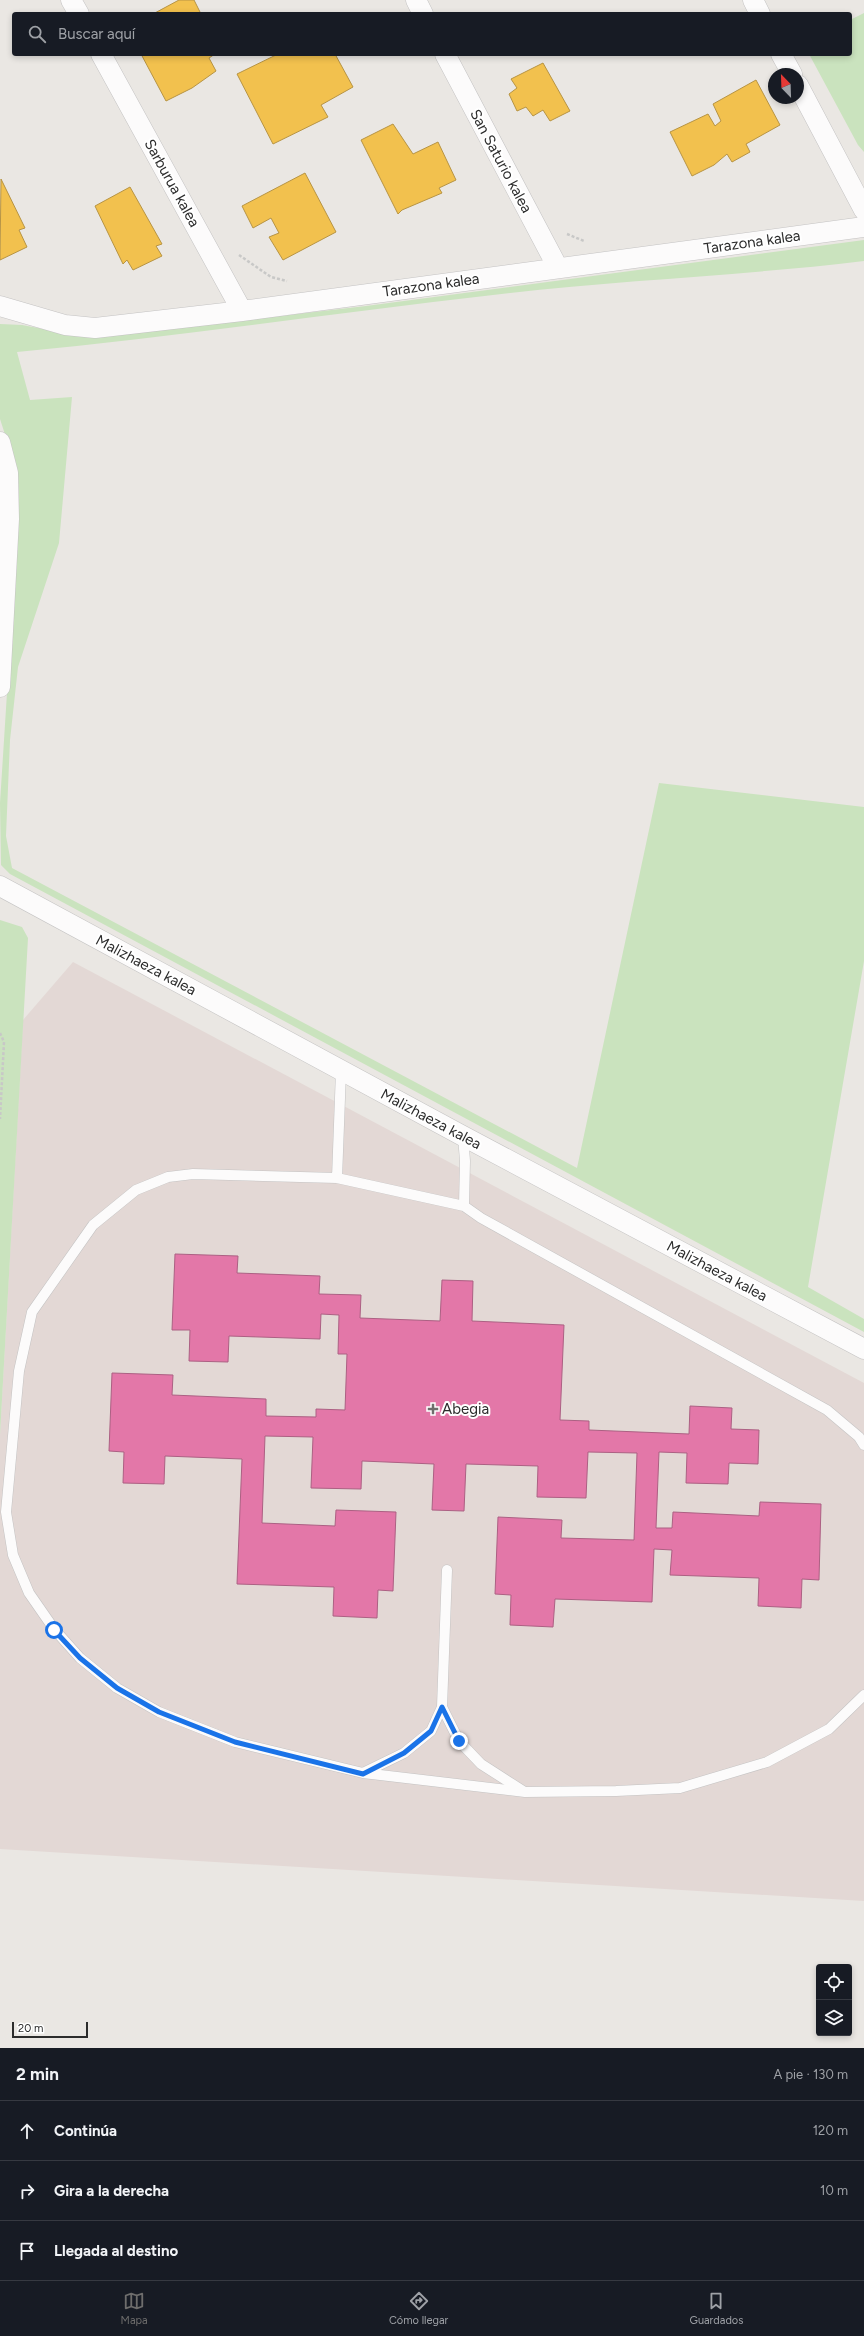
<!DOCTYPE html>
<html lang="es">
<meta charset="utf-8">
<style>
:root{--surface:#171b24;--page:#242831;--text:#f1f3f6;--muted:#9ea1a6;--line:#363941;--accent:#6e6d6c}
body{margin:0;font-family:Figtree,sans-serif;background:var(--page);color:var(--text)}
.controls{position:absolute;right:12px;bottom:12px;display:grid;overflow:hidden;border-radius:4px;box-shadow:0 2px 6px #0003}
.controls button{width:36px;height:36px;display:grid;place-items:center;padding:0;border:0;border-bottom:1px solid var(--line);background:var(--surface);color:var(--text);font:20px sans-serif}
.compass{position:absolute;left:768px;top:68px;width:36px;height:36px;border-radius:50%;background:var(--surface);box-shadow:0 2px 6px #0003;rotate:337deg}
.scale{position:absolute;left:12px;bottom:10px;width:76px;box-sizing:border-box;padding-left:4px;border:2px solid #2c2c2c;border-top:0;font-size:11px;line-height:14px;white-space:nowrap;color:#2c2c2c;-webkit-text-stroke:3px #fff;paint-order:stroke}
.stop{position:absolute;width:12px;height:12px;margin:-9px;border:3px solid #1a73e8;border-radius:50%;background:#fff}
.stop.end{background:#1a73e8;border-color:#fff;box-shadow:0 1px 4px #0008}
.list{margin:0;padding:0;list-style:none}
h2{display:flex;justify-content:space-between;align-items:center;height:52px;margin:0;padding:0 16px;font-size:17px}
h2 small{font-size:13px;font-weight:400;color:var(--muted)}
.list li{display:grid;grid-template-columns:26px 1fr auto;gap:12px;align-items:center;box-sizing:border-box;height:60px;padding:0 16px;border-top:1px solid var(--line)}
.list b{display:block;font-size:15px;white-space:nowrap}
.list em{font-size:13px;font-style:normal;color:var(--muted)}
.icon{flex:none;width:22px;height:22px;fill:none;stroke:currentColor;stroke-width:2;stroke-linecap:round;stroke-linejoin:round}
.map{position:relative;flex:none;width:864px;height:2048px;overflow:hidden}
.search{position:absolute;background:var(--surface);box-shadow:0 2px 6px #0003;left:12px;right:12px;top:12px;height:44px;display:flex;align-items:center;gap:10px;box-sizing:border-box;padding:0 14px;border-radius:4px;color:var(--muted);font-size:15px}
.sheet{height:232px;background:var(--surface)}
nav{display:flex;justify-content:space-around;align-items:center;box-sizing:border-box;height:56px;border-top:1px solid var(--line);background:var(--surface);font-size:11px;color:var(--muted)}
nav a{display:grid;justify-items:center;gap:2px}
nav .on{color:var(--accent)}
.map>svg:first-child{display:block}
.medical{fill:#e3d8d5}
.grass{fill:#cae3be}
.homes{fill:#f2c14e;stroke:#b79444}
.health{fill:#e377a8;stroke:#ac6083}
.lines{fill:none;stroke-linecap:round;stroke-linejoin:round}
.service-casing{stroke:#c4c3c3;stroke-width:11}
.minor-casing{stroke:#c4c3c3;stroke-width:21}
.path{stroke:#c8c8c7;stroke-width:2.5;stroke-dasharray:3 2;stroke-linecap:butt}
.service{stroke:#fcfbfb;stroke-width:10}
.minor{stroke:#fcfbfb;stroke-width:20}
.route{stroke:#1a73e8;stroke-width:5}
.poi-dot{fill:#6e6d6c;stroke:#fff;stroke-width:1.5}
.labels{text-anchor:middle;stroke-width:4;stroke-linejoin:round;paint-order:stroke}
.street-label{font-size:15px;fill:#2c2c2c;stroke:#fff}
.poi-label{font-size:15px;fill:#2c2c2c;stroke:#fff;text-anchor:start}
</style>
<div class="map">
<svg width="864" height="2048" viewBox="0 0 864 2048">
<rect width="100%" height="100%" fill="#eae7e3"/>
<path class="medical" d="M73,962L864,1383V1901L0,1849V1435L23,1020Z"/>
<path class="grass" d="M864,13V152L858,145L809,54H850V20Z
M864,240V261C741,276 616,280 493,295C334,313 176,337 17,352L30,400L72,397L59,543L18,667L10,740L6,836L12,868L577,1168L659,783L864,807V961L808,1287L864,1319V1332L10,874L1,865L0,803L19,504L12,456L0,419V324L22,325L92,338L366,306Z
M0,920L22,927L28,938L0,1435Z"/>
<path class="homes" d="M179,0H194L201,14H153Z
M141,54H215L209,58L216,71L192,88L166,101Z
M278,54H335L353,87L321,105L328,117L273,144L237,74Z
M543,63L570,111L550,121L543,110L533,116L526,107L517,111L509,94L517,88L511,79Z
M756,80L780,125L746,144L750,152L732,162L727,154L714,165L692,176L670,132L708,114L715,126L721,121L713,104Z
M393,124L413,154L438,142L456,180L439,188L442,193L402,210L398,214L361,140Z
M305,173L336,232L283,260L269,237L279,233L271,218L253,228L242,206Z
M1,179L25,228L19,230L27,247L0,260Z
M130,187L162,244L156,246L162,256L133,270L127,260L123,264L95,206Z"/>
<path class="health" d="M175,1254L238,1256L237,1273L320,1276L319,1294L361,1295L360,1318L440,1321L442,1280L473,1281L472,1321L564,1325L560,1420L589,1421V1430L689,1434L690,1406L732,1408L731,1429L759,1430L758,1464L729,1463L728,1484L686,1483L687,1453L659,1452L656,1528H672L673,1512L759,1516L760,1502L821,1504L819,1580L802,1579L801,1608L758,1606L759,1578L670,1575L672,1550L654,1549L652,1602L555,1599L553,1627L510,1625L511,1595L495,1594L498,1517L562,1520L561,1538L634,1540L637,1453L588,1452L586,1498L537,1497L538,1466L466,1464L464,1511L432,1510L434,1464L362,1461L361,1489L311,1488L313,1437L265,1436L262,1523L335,1526L336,1510L396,1512L393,1591L378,1590L377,1618L333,1616L334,1587L237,1584L242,1459L165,1456L164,1484L123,1483L124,1452L109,1451L112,1373L173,1375L172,1395L266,1399V1416L316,1417V1409L345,1410L347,1354H338L339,1315L321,1314L320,1339L229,1336L228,1362L189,1361L190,1330H172Z"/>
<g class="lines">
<defs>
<path id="service" d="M463,1136L465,1161L464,1206
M337,1178L341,1071
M864,1445L859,1437L827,1410L481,1218L464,1206L337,1178L193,1174L168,1177L136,1190L93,1225L32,1312L19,1371L6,1512L13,1555L29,1593L54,1629L80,1658L117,1688L159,1712L235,1742L363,1773L525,1792L616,1791L680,1788L767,1762L829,1729L864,1695
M442,1707L459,1741L481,1764L523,1791
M363,1773L404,1753L431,1731L442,1707L447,1570"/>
<path id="minor" d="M71,0L79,14
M416,0L423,14
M753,0L760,14
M101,54L242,311
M445,54L558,268
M781,54L792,74
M798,85L864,210
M0,306L65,325L95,328L242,311L864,227
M0,442L8,473L9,519L0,687
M0,886L463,1136L864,1349"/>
</defs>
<use href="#service" class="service-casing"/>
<use href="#minor" class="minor-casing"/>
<path class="path" d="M567,234L584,241
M239,255L271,277L287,281
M0,1033L4,1042L0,1119"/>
<use href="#service" class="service"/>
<use href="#minor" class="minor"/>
</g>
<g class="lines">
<path class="route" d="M54,1630L80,1658L117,1688L159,1712L235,1742L363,1774L404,1753L431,1731L442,1707L459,1741"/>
</g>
<path class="poi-dot" d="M431 1403h4v4h4v4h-4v4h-4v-4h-4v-4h4z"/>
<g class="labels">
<g class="street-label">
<text transform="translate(501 161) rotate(62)" y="5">San Saturio kalea</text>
<text transform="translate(172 183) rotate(61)" y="5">Sarburua kalea</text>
<text transform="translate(752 242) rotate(-8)" y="5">Tarazona kalea</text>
<text transform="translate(431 285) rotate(-8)" y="5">Tarazona kalea</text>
<text transform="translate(146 965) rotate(28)" y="5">Malizhaeza kalea</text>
<text transform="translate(431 1119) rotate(28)" y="5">Malizhaeza kalea</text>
<text transform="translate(717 1271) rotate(28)" y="5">Malizhaeza kalea</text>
</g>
<g class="poi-label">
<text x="442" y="1414">Abegia</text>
</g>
</g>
</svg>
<div class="controls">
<button><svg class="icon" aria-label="locate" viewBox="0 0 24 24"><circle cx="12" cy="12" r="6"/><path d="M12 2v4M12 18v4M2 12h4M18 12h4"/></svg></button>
<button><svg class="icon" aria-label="layers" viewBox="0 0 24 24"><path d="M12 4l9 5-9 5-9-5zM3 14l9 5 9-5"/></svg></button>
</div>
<svg class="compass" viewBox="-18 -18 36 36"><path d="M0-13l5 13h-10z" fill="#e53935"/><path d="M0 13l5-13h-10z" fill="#9ea1a6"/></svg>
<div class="scale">20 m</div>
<div class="stop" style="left:54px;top:1630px"></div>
<div class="stop end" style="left:459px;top:1741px"></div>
<div class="search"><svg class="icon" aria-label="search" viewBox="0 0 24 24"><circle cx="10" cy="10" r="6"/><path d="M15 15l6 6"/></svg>Buscar aquí</div>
</div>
<section class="sheet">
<h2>2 min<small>A pie · 130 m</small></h2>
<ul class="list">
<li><svg class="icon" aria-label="ahead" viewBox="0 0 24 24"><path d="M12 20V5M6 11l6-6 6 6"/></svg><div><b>Continúa</b></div><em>120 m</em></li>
<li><svg class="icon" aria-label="right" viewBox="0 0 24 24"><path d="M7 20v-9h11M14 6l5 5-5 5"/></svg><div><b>Gira a la derecha</b></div><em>10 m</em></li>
<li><svg class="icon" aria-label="arrive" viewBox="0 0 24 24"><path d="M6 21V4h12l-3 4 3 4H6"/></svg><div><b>Llegada al destino</b></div></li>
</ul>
</section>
<nav>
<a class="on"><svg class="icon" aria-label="map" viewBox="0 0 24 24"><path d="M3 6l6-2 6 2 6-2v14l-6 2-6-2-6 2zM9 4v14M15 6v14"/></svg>Mapa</a>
<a><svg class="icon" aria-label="directions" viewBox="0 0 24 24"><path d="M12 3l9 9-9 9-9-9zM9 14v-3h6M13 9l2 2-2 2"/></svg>Cómo llegar</a>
<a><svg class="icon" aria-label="saved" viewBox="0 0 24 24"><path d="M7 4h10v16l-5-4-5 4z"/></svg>Guardados</a>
</nav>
